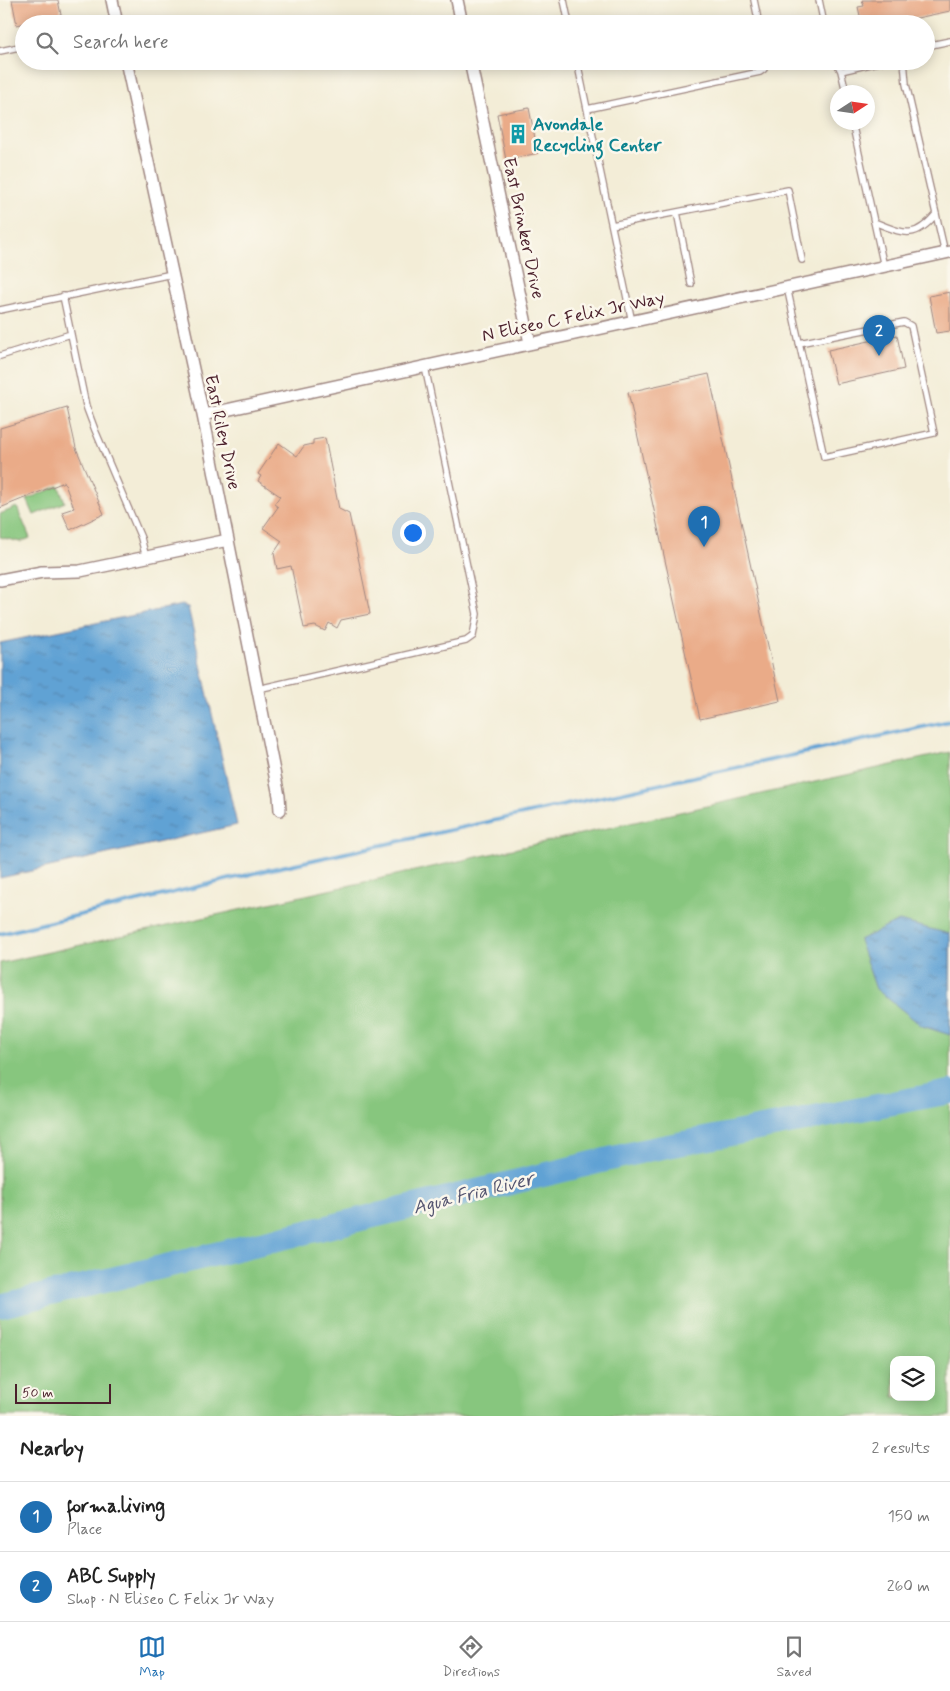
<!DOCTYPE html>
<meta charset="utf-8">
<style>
:root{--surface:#fff;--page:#f2f2f2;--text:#222;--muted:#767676;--line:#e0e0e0;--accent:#1f6fb2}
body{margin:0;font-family:Mynerve,sans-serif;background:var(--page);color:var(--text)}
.controls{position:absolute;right:15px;bottom:15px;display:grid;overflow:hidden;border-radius:10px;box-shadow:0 2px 12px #0003}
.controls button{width:45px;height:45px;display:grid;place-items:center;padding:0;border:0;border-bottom:1px solid var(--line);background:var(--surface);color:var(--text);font:25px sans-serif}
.compass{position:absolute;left:830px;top:85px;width:45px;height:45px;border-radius:50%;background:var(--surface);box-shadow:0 2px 12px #0003;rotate:78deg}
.scale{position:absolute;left:15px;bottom:12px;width:96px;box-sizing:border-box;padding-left:5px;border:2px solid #4a1f2b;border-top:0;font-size:14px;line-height:18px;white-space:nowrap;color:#4a1f2b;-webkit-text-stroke:4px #fbf7ec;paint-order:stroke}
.you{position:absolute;left:412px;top:532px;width:18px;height:18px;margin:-12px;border:4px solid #fff;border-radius:50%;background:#1a73e8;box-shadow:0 0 0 8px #1a73e833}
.badge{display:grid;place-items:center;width:32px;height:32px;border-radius:50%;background:var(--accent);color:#fff;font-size:16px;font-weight:700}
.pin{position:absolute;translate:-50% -41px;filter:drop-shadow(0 1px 2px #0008)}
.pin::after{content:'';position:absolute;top:26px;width:18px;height:15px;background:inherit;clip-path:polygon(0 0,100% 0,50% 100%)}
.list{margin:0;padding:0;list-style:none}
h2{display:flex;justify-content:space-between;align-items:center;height:65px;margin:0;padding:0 20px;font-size:21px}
h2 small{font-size:16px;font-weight:400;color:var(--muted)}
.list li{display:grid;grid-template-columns:32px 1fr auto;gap:15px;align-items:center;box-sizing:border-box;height:70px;padding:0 20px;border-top:1px solid var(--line)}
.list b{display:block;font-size:19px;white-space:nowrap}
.list p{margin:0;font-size:16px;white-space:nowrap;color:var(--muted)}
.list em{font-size:16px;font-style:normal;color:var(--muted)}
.icon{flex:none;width:28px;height:28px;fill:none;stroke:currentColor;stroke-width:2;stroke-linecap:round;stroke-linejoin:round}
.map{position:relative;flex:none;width:950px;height:1416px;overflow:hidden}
.search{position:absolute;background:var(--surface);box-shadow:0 2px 12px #0003;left:15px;right:15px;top:15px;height:55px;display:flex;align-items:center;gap:12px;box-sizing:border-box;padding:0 18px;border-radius:28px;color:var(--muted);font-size:19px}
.sheet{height:205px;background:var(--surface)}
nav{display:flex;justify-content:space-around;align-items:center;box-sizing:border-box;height:70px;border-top:1px solid var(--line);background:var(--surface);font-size:14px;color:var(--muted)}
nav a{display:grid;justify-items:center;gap:2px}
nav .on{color:var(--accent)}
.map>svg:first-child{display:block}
.green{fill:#87c67e;stroke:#687254;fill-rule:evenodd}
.water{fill:url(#water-ripples);stroke:#566080}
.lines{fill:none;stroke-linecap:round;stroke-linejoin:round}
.stream{stroke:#61a2d4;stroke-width:4}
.river{stroke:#61a2d4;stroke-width:24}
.building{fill:#eaab88}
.lane-casing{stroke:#9e8681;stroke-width:8}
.street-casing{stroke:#9e8681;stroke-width:14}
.lane{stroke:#fff;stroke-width:5.5}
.street{stroke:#fff;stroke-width:11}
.labels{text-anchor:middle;stroke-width:5;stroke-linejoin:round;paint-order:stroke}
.culture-label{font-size:18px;font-weight:bold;fill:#0d838f;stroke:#fbf7ec;text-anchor:start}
.street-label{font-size:18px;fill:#4a1f2b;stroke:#fbf7ec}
.water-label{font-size:19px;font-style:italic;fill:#53536f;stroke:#fbf7ec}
</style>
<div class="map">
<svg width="950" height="1416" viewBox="0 0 950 1416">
<defs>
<pattern id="water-ripples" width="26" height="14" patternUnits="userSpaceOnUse" patternTransform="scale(1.25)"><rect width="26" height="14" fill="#61a2d4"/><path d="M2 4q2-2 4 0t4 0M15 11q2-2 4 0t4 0" fill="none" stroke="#5283ac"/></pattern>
</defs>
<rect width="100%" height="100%" fill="#fbf7ec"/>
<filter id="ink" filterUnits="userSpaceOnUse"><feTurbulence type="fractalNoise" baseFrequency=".02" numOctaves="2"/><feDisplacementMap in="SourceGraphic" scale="10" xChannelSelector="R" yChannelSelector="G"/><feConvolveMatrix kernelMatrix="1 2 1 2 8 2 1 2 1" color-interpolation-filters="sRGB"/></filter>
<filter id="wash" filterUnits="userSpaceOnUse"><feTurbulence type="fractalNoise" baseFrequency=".0096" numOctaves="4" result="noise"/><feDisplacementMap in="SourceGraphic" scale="20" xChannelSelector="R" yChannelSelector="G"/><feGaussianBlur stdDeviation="1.12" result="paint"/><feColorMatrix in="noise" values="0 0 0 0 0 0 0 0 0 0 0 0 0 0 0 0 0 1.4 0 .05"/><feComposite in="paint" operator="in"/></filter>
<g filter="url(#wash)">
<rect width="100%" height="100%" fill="#f3edd7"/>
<path class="green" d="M59,486L65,502L34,515L27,499Z
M17,507L30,538L20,542L0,537V514Z
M950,752V1416H0V963ZM894,1360H931V1397H894Z"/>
<path class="water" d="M182,605L188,607L237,825L0,878V643Z
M899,921L950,934V1035L922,1026L876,989L859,940Z"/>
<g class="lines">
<path class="stream" d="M0,934L272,869L950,721"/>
<path class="river" d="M0,1306L647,1150L950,1092"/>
</g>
<g id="blocks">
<path class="building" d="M12,0H58L61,15L17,25Z
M862,0H950V11L903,21L904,24H862L858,7L864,6Z
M529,108L538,153L506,160L497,114Z
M950,292V331L936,333L929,296Z
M897,335L904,369L836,384L828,350Z
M709,374L780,701L700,719L628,392Z
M67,408L76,448L104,514L70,530L62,512L74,508L64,482L0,508V428Z
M325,438L339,509L349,514L370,614L341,620L337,628L329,623L325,631L315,626L304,628L291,566L277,569L274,553L282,541L263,528L278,507L274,504L280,496L258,481L261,476L258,474L279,443L297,456L304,446L313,444V440Z"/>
</g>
</g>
<g filter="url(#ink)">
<use href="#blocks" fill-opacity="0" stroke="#9e8681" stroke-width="1"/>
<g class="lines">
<defs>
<path id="lane" d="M564,0L569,24
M754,0L759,24
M819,0L824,24
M926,46L950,41
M0,51L24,46
M577,61L632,322
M836,61L841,71L846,92
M904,61L906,84L945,253
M841,71L883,61
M587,109L760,72L764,69L766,61
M852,122L884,267
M677,212L691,284
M874,222C903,233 914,241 936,214
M612,225L788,190L802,260
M787,287L824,457L934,433L911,326L904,322L799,343
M63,296L86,406L95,430L141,538L146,558
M0,310L172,274
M0,356L71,334
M258,689L466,641L473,636L477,614L425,367"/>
<path id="street" d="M112,0L117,24
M457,0L462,24
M126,61L203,415L279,796L280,810
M470,61L530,343
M203,415L950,252
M0,580L42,572L80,571L228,540"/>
</defs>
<use href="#lane" class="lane-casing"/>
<use href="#street" class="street-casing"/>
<use href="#lane" class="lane"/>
<use href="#street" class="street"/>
</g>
</g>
<defs>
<symbol id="building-bare" viewBox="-9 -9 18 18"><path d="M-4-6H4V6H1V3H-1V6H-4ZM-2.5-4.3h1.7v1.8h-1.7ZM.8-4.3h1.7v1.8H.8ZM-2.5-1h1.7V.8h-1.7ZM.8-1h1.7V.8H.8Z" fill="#0f9aa8" stroke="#fbf7ec" stroke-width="2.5" paint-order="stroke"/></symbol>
</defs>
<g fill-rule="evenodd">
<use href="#building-bare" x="504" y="120" width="28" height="28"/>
</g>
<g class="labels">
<g class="culture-label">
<text x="533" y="130">Avondale<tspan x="533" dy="21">Recycling Center</tspan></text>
</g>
<g class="street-label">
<text transform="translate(524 228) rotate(78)" y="6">East Brinker Drive</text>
<text transform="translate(573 316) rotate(-12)" y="6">N Eliseo C Felix Jr Way</text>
<text transform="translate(223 432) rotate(78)" y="6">East Riley Drive</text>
</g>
<g class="water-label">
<text transform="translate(473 1192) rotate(-14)" y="7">Agua Fria River</text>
</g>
</g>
</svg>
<div class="controls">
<button><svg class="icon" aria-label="layers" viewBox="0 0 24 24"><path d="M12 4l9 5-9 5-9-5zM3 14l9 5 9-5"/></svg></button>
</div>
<svg class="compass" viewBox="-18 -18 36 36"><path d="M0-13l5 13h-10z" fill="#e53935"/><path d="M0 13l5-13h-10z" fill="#767676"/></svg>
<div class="scale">50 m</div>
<div class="you"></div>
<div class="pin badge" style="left:704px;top:547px">1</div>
<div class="pin badge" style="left:879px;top:356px">2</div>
<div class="search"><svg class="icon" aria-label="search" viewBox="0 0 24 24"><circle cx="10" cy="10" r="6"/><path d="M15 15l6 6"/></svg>Search here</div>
</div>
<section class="sheet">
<h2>Nearby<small>2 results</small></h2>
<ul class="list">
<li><span class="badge">1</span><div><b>forma.living</b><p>Place</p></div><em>150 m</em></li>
<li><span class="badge">2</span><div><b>ABC Supply</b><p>Shop · N Eliseo C Felix Jr Way</p></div><em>260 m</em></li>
</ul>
</section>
<nav>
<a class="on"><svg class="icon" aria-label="map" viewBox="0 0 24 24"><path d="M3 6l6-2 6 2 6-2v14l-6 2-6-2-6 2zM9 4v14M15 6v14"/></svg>Map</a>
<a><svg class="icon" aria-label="directions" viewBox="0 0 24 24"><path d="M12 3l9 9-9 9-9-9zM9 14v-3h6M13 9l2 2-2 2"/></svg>Directions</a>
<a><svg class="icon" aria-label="saved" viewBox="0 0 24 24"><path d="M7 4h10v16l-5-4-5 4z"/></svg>Saved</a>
</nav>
